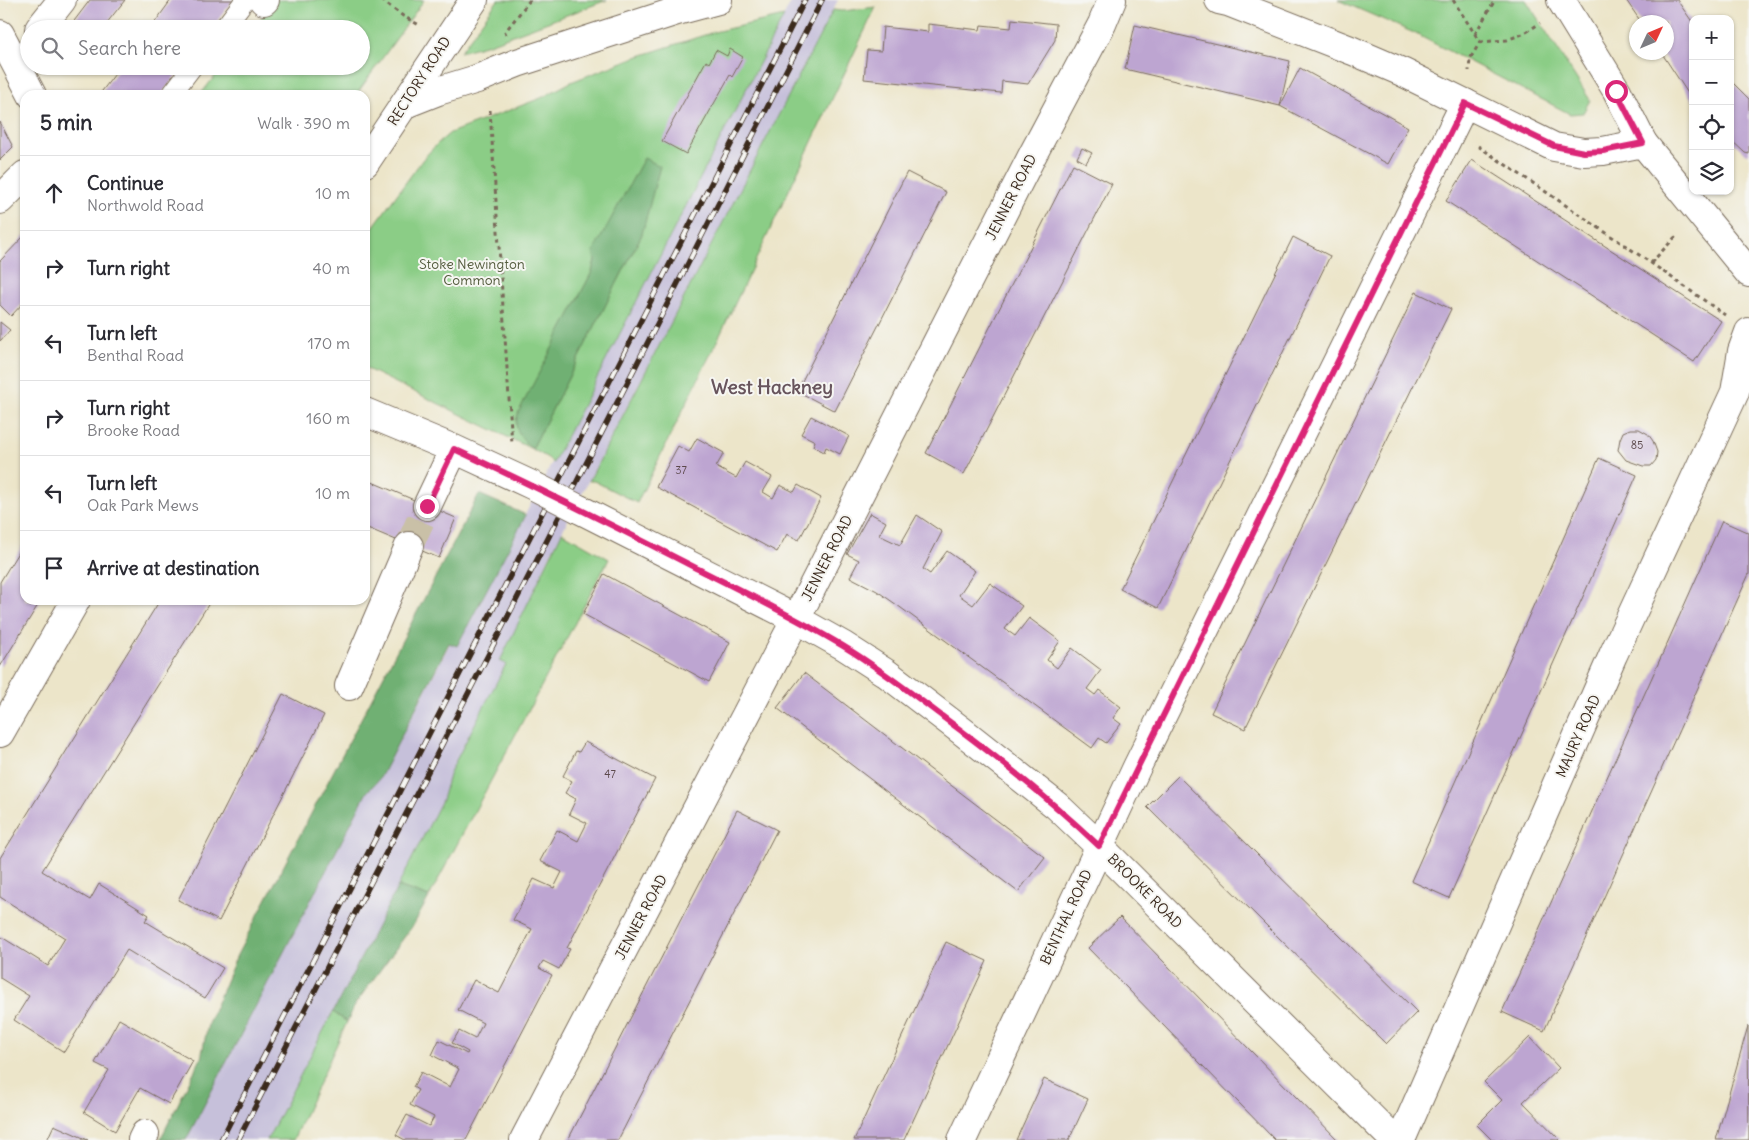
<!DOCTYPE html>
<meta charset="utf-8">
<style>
:root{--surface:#fff;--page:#f2f2f3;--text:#2b2b33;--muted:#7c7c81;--line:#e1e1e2}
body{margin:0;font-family:Delius,sans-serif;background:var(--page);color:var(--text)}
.controls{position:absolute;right:15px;top:15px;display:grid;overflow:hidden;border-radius:10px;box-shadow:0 1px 4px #0004}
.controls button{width:45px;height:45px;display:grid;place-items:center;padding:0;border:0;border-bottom:1px solid var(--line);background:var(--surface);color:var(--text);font:25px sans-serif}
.compass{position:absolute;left:1629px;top:15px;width:45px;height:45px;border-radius:50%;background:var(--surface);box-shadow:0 1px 4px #0004;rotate:46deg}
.stop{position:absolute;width:15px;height:15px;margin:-11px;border:4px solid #db2777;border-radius:50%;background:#fff}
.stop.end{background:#db2777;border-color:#fff;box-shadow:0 1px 5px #0008}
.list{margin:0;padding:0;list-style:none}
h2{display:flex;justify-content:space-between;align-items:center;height:65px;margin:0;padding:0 20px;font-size:21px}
h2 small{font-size:16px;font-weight:400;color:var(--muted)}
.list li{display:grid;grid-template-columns:32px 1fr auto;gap:15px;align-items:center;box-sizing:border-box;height:75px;padding:0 20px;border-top:1px solid var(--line)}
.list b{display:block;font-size:19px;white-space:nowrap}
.list p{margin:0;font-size:16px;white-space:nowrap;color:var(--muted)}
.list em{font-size:16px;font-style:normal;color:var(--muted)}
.icon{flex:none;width:28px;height:28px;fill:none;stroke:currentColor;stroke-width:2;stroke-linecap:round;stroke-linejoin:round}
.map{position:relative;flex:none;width:1749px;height:1140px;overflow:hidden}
.search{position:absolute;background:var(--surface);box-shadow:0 1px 4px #0004;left:20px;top:20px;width:350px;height:55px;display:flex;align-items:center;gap:12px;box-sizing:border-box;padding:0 18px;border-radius:28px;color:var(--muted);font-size:19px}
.panel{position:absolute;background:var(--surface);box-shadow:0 1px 4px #0004;left:20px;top:90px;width:350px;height:515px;border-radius:15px}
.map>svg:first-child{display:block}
.industrial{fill:#c6c0da}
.green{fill:#8bcd86;stroke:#637c52;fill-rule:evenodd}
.forest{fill:#70b073;stroke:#566d48}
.building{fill:#bda5d1}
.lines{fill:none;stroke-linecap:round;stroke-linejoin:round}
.minor-tunnel{stroke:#c9c0a7;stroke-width:28;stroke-dasharray:28 14;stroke-linecap:butt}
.service-casing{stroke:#796b5a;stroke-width:21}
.minor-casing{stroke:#796b5a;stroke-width:30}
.tertiary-casing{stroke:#796b5a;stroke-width:30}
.secondary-casing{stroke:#796b5a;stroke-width:30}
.trunk-casing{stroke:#796b5a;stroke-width:30}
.path{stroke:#796b5a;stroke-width:3;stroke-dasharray:4 4;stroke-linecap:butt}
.service{stroke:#fff;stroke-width:19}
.minor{stroke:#fff;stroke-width:28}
.tertiary{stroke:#fff;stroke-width:28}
.secondary{stroke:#fff;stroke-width:28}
.trunk{stroke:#fff;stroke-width:28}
.rail-casing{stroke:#3b2a1e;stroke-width:5.5}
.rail{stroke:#f6f6f2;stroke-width:4;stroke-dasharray:11;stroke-linecap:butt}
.minor-bridge-casing{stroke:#796b5a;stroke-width:30;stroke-linecap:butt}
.minor-bridge{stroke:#fff;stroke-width:28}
.route{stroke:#db2777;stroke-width:6}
.labels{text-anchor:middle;stroke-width:4;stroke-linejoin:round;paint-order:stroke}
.number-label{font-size:11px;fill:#5c494b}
.street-label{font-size:14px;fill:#3b2a1e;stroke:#f6f6f2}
.park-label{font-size:14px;fill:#535b3d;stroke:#f6f6f2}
.district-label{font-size:19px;font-weight:bold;fill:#68555d;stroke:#f6f6f2}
</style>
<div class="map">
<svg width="1749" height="1140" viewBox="0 0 1749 1140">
<rect width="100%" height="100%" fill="#f6f6f2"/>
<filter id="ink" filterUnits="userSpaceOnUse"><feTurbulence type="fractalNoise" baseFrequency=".02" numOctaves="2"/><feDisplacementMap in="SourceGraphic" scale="10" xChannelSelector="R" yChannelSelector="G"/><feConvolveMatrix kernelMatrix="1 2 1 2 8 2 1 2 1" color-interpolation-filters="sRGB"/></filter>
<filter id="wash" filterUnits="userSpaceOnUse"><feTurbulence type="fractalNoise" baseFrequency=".0096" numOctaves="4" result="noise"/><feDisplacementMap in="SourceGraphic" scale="20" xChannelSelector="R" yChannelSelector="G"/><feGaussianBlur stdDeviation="1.12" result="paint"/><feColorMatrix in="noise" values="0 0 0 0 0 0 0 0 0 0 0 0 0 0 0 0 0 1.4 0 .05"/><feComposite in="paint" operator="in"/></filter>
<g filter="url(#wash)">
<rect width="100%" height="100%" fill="#ece5c9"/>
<path class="industrial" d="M792,0H838L551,553L501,661L506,664L450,772L442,800L267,1140H186L367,792L380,778L450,643L457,646Z"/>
<path class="green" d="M275,0H424L356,95H200L223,66H361V29H253Z
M498,0H607L489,44L460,52Z
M1338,0H1526L1590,100L1583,113L1570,114L1414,33Z
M876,7L721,333L637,503L594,481H589L833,10L843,11Z
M784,16L553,463L548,458L532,449L365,368V238L423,159L437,144L450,133L541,98L571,82L633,58L714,32ZM642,234L532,449L522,439L516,420L592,272L595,260Z
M562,532L609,559L429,897L398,886L442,800L450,772L506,664L500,661Z
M333,1012L347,1022L293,1140H267Z"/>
<path class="forest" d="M644,158L660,166L642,234L532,449C519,436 512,429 519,411L592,272L595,260L593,252Z
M479,494L526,515L457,646L449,643L380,778L367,792L186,1140H160L201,1058L208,1024L237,955Z
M398,886L429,897L414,924L356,1003L347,1022L333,1012Z"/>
<g id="blocks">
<path class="building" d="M90,0H125L102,29H68Z
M171,0H233L211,29H150Z
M1626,0H1677L1693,23V101L1661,52H1666V22H1641Z
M1012,19L1056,24L1055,40L1028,84L1002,81L1001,93L864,79L867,50L881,51L883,27L928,32V24L980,30L981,25L1011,28Z
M1135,25L1290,61L1280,106L1300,68L1408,127L1388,164L1280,106L1125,69Z
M730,49L743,57L732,77L730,75L686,154L662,141L706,61L709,63L716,50L727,56Z
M121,66H183L161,95H99Z
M1730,80L1749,99V154L1745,153L1730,139Z
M0,122L13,147L0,160Z
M1082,148L1092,153L1086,163L1077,158Z
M1472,160L1721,321L1694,362L1446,201Z
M1073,164L1112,184L964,474L926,453Z
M907,172L946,192L835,411L797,391Z
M25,235V301L11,316L0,305V261Z
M1293,237L1330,256L1158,608L1120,589Z
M1416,292L1451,309L1245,729L1211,713Z
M0,322L10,330L0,341Z
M811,416L849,436L840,454L826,447L824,452L813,446L815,441L801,434Z
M1630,429H1639L1648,434L1653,441L1657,452L1656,460L1651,466H1643L1626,460L1618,450L1620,439L1623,432Z
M697,438L724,453L716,467L736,478L745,462L772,477L763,492L773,498L780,485L794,492L798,485L821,498L799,540L787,534L777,552L656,487L678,446L689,452Z
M1599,458L1637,475L1449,898L1411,881Z
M365,479L456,518L439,558L365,527Z
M870,513L886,522L879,535L900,545L917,515L942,532L923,569L930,574L947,551L975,571L959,595L973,605L990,583L1022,606L1005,629L1015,636L1029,618L1060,641L1047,660L1057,668L1072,648L1101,670L1087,689L1095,695L1099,690L1121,707L1113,718L1121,724L1106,743L1099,738L1092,748L897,605L877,591L850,577L859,560L847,554Z
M1722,521L1749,533V574L1544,1031L1502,1012Z
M25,541V600H41L0,667V582Z
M604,574L730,642L709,682L583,614Z
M160,600H211L42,871L90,900L99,884L149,915L145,921L223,968L205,998L127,950L64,1052L14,1020L29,996L0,978V936L48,966L65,938L0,897V858Z
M804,673L1045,857L1018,892L777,708Z
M283,694L324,715L219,921L178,900Z
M585,742L655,779L567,948L570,949L559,969L543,961L539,968L552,975L466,1140H405L396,1135L407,1115L429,1126L434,1117L410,1105L418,1090L413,1087L421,1072L450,1087L459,1069L432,1055L439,1040L467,1054L468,1052L452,1043L459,1031L475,1039L483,1023L458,1010L474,980L499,993L532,929L513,920L534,879L554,888L562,872L540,861L557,830L578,841L587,823L569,814L576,799L565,793L572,781L563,776L576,751L579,752Z
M1178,776L1417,1012L1386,1044L1147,807Z
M737,810L777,830L618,1140H568Z
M1120,917L1338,1140H1275L1088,948Z
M946,942L987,961L904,1140H854Z
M119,1019L193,1061L169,1104L140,1088L115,1131L84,1112L109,1070L95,1063Z
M1748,1026L1749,1140H1716Z
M1530,1037L1559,1068L1523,1102L1560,1140H1492L1477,1125L1502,1100L1484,1082Z
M1044,1079L1088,1099L1069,1140H1016Z
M54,1125L88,1140H47Z"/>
</g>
</g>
<g filter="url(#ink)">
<use href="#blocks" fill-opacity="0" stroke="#796b5a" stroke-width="1"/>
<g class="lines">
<path class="minor-tunnel" d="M409,546L427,506"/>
<defs>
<path id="service" d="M223,29L245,0
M171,95L193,66"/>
<path id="minor" d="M263,0L264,1L265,0
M39,29L62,0
M0,34L32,95
M0,200L25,175
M365,412L454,449L534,486
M427,506L454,449
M579,509L796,619L844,646L886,673L962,731L1057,806L1099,846L1394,1140
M349,686L409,546
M142,1140L145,1134
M524,1140L796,619L1033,154L1102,24L1112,0
M962,1140L1137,767L1465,103
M1401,1140L1613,655L1735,392L1742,351L1749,332"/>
<path id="tertiary" d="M1219,0L1228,2L1353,51L1402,72L1554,147L1584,152L1603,151L1643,143
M405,104L438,91L477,79L517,63L677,11L718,0"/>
<path id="secondary" d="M1561,0L1617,91L1643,143L1749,273"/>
<path id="trunk" d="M365,163L474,0
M0,733L76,600"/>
</defs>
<use href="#service" class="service-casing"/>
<use href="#minor" class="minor-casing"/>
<use href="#tertiary" class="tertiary-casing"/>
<use href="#secondary" class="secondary-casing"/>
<use href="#trunk" class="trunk-casing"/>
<path class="path" d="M381,0L403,16L421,26
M1453,0L1480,42L1470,59L1469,71
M1475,34L1495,0
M506,35L505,32L530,0
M1480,42L1507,40L1525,33L1540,23
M490,110L512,444
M1478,146L1651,263L1725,315
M1651,263L1678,234"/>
<use href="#service" class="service"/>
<use href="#minor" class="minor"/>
<use href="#tertiary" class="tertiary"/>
<use href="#secondary" class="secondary"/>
<use href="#trunk" class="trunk"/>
<defs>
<path id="rail" d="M221,1140L805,0
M238,1140L538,558L822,0"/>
</defs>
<use href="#rail" class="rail-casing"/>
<use href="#rail" class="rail"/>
<defs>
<path id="minor-bridge" d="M534,486L579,509"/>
</defs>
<use href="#minor-bridge" class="minor-bridge-casing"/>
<use href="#minor-bridge" class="minor-bridge"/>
</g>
</g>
<g class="lines" filter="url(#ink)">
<path class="route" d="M427,506L454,449C535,486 614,526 694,567C744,592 795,617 843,646C878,667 910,692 943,717C997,757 1050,799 1099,846L1465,103L1554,146L1584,152L1603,151L1643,143L1616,91"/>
</g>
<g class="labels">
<g class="number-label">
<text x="1637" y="449">85</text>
<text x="681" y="474">37</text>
<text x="610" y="778">47</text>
</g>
<g class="street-label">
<text transform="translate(419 81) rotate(-57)" y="5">RECTORY ROAD</text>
<text transform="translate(1011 197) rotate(-63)" y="5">JENNER ROAD</text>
<text transform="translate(827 558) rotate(-63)" y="5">JENNER ROAD</text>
<text transform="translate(1578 736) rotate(-66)" y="5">MAURY ROAD</text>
<text transform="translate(1145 891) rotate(45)" y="5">BROOKE ROAD</text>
<text transform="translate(641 917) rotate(-62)" y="5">JENNER ROAD</text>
<text transform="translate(1066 917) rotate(-65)" y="5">BENTHAL ROAD</text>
</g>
<g class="park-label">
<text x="472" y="269">Stoke Newington<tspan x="472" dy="16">Common</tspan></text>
</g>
<g class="district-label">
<text x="772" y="394">West Hackney</text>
</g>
</g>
</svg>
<div class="controls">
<button>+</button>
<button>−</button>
<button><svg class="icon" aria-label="locate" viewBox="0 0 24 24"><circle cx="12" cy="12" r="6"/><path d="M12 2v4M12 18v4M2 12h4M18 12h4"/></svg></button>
<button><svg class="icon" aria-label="layers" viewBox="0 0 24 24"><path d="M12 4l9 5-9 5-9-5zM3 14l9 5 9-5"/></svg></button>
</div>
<svg class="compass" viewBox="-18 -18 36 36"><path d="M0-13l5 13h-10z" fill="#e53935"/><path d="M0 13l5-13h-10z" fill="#7c7c81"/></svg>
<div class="stop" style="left:1616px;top:91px"></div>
<div class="stop end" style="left:427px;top:506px"></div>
<div class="search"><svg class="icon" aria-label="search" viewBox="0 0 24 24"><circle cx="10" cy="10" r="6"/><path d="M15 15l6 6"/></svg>Search here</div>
<section class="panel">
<h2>5 min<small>Walk · 390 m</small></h2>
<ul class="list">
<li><svg class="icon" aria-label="ahead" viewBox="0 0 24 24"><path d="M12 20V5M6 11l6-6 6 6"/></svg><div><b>Continue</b><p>Northwold Road</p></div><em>10 m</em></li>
<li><svg class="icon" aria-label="right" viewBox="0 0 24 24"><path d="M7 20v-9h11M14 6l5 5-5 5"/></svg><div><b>Turn right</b></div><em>40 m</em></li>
<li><svg class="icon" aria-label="left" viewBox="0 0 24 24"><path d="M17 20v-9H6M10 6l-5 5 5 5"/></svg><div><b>Turn left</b><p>Benthal Road</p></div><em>170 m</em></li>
<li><svg class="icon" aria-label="right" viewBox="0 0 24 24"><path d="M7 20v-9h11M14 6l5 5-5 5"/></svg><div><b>Turn right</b><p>Brooke Road</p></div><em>160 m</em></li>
<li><svg class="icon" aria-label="left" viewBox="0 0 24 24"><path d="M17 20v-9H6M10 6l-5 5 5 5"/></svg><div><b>Turn left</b><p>Oak Park Mews</p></div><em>10 m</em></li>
<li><svg class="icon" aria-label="arrive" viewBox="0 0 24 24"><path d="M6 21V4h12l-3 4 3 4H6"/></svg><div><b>Arrive at destination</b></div></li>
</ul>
</section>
</div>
